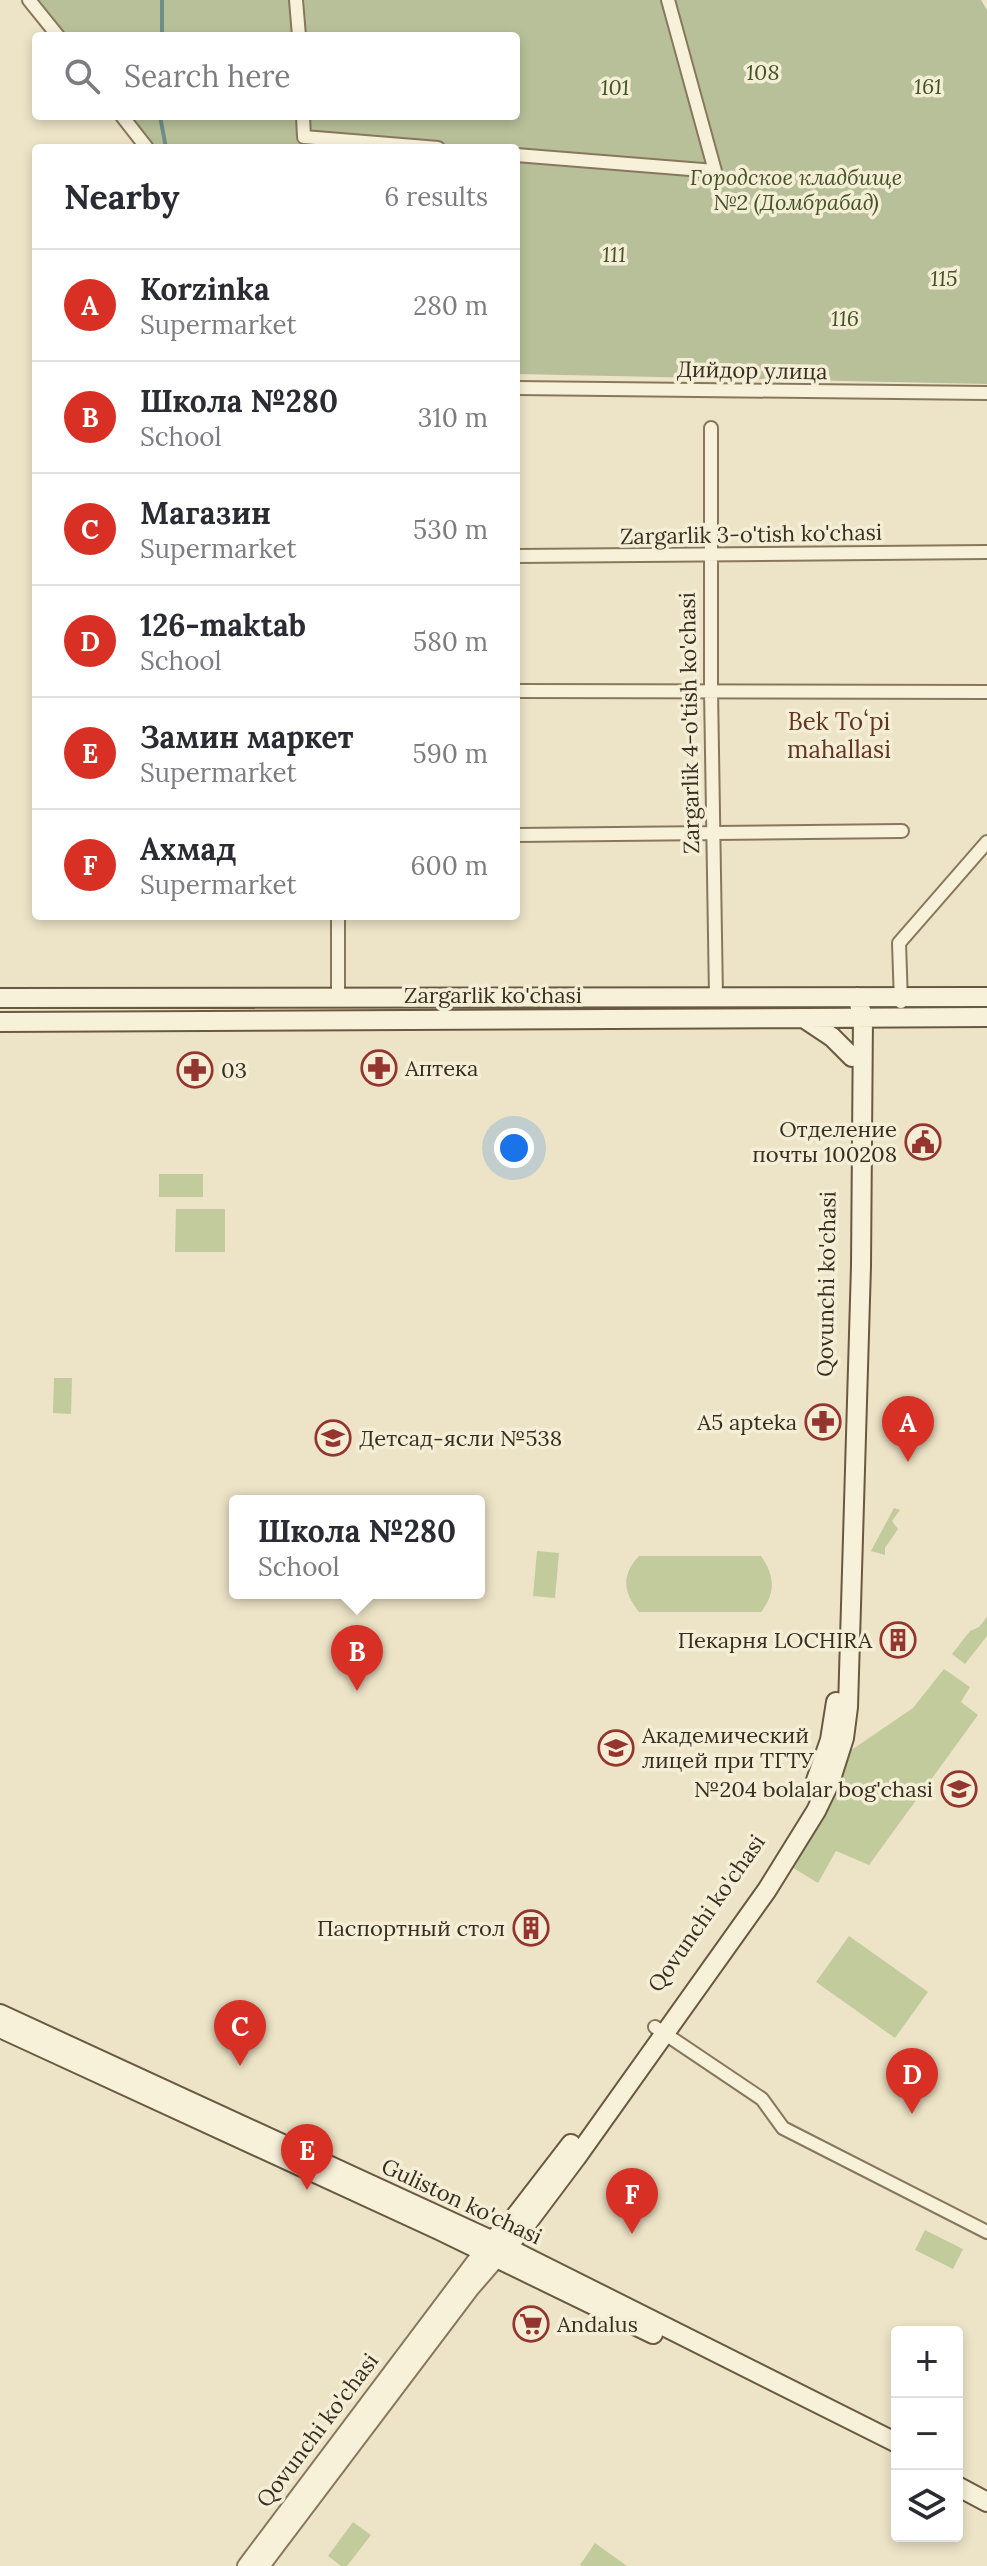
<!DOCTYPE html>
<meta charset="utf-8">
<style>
:root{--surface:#fff;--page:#f7f7f7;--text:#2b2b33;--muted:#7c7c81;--line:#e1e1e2;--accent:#d93025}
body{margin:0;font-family:Lora,serif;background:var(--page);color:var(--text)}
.controls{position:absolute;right:24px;bottom:24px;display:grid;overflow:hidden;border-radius:8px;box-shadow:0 4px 12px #0003}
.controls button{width:72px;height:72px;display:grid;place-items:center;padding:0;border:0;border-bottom:2px solid var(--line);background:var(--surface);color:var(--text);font:40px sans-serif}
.you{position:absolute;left:514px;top:1148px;width:28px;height:28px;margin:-20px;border:6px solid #fff;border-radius:50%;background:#1a73e8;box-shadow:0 0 0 12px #1a73e833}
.badge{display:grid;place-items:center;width:52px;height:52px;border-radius:50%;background:var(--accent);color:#fff;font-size:26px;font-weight:700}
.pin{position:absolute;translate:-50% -66px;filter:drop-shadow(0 2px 4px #0008)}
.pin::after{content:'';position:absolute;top:42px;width:28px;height:24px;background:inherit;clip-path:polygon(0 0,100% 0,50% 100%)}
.popup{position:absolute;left:229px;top:1495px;width:256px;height:104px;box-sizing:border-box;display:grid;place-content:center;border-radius:8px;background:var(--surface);filter:drop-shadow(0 2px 6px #0005);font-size:26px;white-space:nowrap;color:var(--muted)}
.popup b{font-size:30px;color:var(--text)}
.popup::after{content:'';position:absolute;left:50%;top:100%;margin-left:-16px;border:16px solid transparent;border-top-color:var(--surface)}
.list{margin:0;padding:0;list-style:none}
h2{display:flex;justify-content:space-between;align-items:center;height:104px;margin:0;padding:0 32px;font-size:34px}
h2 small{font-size:26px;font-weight:400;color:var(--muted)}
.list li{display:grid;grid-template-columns:52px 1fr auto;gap:24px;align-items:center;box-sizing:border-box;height:112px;padding:0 32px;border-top:2px solid var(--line)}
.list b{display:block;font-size:30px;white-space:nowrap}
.list p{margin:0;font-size:26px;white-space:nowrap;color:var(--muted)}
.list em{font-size:26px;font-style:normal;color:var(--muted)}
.icon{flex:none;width:44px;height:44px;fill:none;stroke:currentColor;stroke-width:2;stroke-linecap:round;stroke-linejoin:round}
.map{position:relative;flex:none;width:987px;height:2566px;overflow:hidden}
.search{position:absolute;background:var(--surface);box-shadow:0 4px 12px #0003;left:32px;top:32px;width:488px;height:88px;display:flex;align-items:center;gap:20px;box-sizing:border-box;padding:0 28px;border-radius:8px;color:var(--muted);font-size:30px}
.panel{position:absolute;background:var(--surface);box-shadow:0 4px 12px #0003;left:32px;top:144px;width:488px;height:776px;border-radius:8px}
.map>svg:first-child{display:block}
.green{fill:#c1cb9b}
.cemetery{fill:#b8c099}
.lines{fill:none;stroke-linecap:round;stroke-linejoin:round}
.stream{stroke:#6e8f89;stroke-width:4}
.minor-casing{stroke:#88775d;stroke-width:16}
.tertiary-casing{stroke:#88775d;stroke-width:20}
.secondary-casing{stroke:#6a5840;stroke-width:22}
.minor{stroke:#f8f1da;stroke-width:12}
.tertiary{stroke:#f8f1da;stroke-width:16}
.secondary{stroke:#f8f1da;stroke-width:18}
.labels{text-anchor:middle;stroke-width:7;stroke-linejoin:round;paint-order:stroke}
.park-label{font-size:22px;font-style:italic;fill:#455427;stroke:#f4eed6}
.street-label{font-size:22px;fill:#382e20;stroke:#f4eed6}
.poi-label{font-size:22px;fill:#382e20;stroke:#f4eed6;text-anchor:start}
.neighbourhood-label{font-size:24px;fill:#633421;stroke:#f4eed6}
</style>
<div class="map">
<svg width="987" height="2566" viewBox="0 0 987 2566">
<rect width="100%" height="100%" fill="#ede4c7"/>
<path class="green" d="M159,1174H203V1197H159Z
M176,1209H225V1252H175Z
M54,1378H72L71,1414L53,1413Z
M894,1508L900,1510L892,1521L898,1529L885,1548V1555L871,1551Z
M537,1551L559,1553L555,1598L533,1596Z
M639,1556H761C775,1576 776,1593 761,1612H639C623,1592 621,1575 639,1556Z
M987,1617V1636L965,1664L952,1654L970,1631L979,1627Z
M944,1669L970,1687L961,1702L978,1715L869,1865L836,1851L818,1883L790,1866L847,1753L913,1708Z
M849,1936L928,1992L895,2038L816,1982Z
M925,2230L963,2249L953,2269L915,2250Z
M353,2522L371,2535L347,2566H341L328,2556Z
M595,2543L627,2566H582L580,2565Z"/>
<path class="cemetery" d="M36,0H981L987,10V384L516,374V148H155L129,116H516V36H65Z"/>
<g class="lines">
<path class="stream" d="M162,36V0
M160,116L166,148"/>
<defs>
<path id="minor" d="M29,0L58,36
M296,0L299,36
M122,116L147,148
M303,116L304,137L438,148
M516,155L715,171L668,0
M516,388L987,393
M711,428V690L716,997
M516,556L987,552
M516,691L987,692
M516,835L902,831
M338,998V916
M901,1002L899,943L987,842
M655,2027L762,2099L783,2128L987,2232"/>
<path id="tertiary" d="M246,2566L483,2251
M261,2566L471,2288L497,2258"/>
<path id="secondary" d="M0,998L987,997
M805,1019L832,1037L852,1057
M0,1022L987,1017
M813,1789L830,1740L836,1702
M0,2014L506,2247L897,2443
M0,2028L439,2230L653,2334
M483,2251L514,2218L571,2144
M497,2258L525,2226L576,2158L767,1890L816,1811L830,1782L844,1738L848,1707L861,1266L863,1017L857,997
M957,2486L987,2502"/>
</defs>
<use href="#minor" class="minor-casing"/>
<use href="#tertiary" class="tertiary-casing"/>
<use href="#secondary" class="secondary-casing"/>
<use href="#minor" class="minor"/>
<use href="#tertiary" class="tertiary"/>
<use href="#secondary" class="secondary"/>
</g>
<defs>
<symbol id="pharmacy-ring" viewBox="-11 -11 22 22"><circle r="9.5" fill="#f4eed6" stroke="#94362f" stroke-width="1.5"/><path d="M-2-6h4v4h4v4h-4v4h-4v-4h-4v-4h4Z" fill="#94362f"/></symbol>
<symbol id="civic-ring" viewBox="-11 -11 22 22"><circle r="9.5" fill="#f4eed6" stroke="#94362f" stroke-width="1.5"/><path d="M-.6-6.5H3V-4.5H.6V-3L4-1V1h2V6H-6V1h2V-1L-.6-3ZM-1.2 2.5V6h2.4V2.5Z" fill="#94362f"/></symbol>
<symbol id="school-ring" viewBox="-11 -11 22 22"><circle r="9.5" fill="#f4eed6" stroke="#94362f" stroke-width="1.5"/><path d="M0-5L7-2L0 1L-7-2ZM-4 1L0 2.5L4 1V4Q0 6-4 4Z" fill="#94362f"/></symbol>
<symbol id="building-ring" viewBox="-11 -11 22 22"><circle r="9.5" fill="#f4eed6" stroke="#94362f" stroke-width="1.5"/><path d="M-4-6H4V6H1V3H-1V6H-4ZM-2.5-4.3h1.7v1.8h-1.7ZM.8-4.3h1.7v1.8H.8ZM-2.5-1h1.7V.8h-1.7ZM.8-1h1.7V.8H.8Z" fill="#94362f"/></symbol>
<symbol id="university-ring" viewBox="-11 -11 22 22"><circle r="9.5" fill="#f4eed6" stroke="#94362f" stroke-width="1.5"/><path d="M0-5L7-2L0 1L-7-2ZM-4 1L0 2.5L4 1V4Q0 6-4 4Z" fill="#94362f"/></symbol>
<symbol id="supermarket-ring" viewBox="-11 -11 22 22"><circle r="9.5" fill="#f4eed6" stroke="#94362f" stroke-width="1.5"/><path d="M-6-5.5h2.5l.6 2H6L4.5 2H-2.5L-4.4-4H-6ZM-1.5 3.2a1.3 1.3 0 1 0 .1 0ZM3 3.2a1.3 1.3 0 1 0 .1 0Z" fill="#94362f"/></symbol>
</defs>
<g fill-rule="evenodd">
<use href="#pharmacy-ring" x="359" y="1048" width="40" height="40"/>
<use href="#pharmacy-ring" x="175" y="1050" width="40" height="40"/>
<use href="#civic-ring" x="903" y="1122" width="40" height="40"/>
<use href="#pharmacy-ring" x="803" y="1402" width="40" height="40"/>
<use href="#school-ring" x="313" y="1418" width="40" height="40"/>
<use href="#building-ring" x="878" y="1620" width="40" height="40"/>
<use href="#university-ring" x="596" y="1728" width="40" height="40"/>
<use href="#school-ring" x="939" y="1769" width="40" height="40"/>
<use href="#building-ring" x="511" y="1908" width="40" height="40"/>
<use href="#supermarket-ring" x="511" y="2304" width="40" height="40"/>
</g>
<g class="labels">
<g class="park-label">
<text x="763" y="80">108</text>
<text x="928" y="94">161</text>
<text x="615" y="95">101</text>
<text x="796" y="185">Городское кладбище<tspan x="796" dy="25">№2 (Домбрабад)</tspan></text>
<text x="614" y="262">111</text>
<text x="944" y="286">115</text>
<text x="845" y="326">116</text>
</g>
<g class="street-label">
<text transform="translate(752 370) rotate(1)" y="8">Дийдор улица</text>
<text transform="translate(751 534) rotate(-1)" y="8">Zargarlik 3-o'tish ko'chasi</text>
<text transform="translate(689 723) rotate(-91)" y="8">Zargarlik 4-o'tish ko'chasi</text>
<text x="493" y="1003">Zargarlik ko'chasi</text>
<text transform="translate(826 1284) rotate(-89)" y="8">Qovunchi ko'chasi</text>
<text transform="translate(706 1913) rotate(-55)" y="8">Qovunchi ko'chasi</text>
<text transform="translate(462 2201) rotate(25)" y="8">Guliston ko'chasi</text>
<text transform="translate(317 2430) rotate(-53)" y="8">Qovunchi ko'chasi</text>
</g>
<g class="poi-label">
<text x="405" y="1076">Аптека</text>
<text x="221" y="1078">03</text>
<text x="897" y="1137" text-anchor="end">Отделение<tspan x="897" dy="25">почты 100208</tspan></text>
<text x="797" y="1430" text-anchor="end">A5 apteka</text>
<text x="359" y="1446">Детсад-ясли №538</text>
<text x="872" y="1648" text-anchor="end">Пекарня LOCHIRA</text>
<text x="642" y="1743">Академический<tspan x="642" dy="25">лицей при ТГТУ</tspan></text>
<text x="933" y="1797" text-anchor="end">№204 bolalar bog'chasi</text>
<text x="505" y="1936" text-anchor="end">Паспортный стол</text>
<text x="557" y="2332">Andalus</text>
</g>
<g class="neighbourhood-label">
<text x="839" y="730">Bek Toʻpi<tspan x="839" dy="28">mahallasi</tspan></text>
</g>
</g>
</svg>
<div class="controls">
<button>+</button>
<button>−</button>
<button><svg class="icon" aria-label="layers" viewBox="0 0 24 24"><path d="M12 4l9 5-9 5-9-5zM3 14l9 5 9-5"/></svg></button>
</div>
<div class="you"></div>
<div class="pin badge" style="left:908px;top:1462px">A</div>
<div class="pin badge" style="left:357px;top:1691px">B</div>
<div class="popup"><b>Школа №280</b>School</div>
<div class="pin badge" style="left:240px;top:2066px">C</div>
<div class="pin badge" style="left:912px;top:2114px">D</div>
<div class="pin badge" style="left:307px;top:2190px">E</div>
<div class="pin badge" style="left:632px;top:2234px">F</div>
<div class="search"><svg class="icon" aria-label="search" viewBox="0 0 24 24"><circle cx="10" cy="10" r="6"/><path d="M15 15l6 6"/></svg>Search here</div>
<section class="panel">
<h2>Nearby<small>6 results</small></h2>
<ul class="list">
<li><span class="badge">A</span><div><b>Korzinka</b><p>Supermarket</p></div><em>280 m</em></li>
<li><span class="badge">B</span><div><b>Школа №280</b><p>School</p></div><em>310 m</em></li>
<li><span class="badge">C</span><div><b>Магазин</b><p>Supermarket</p></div><em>530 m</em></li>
<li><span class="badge">D</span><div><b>126-maktab</b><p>School</p></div><em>580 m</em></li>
<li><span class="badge">E</span><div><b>Замин маркет</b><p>Supermarket</p></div><em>590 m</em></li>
<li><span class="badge">F</span><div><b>Ахмад</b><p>Supermarket</p></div><em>600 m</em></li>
</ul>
</section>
</div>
